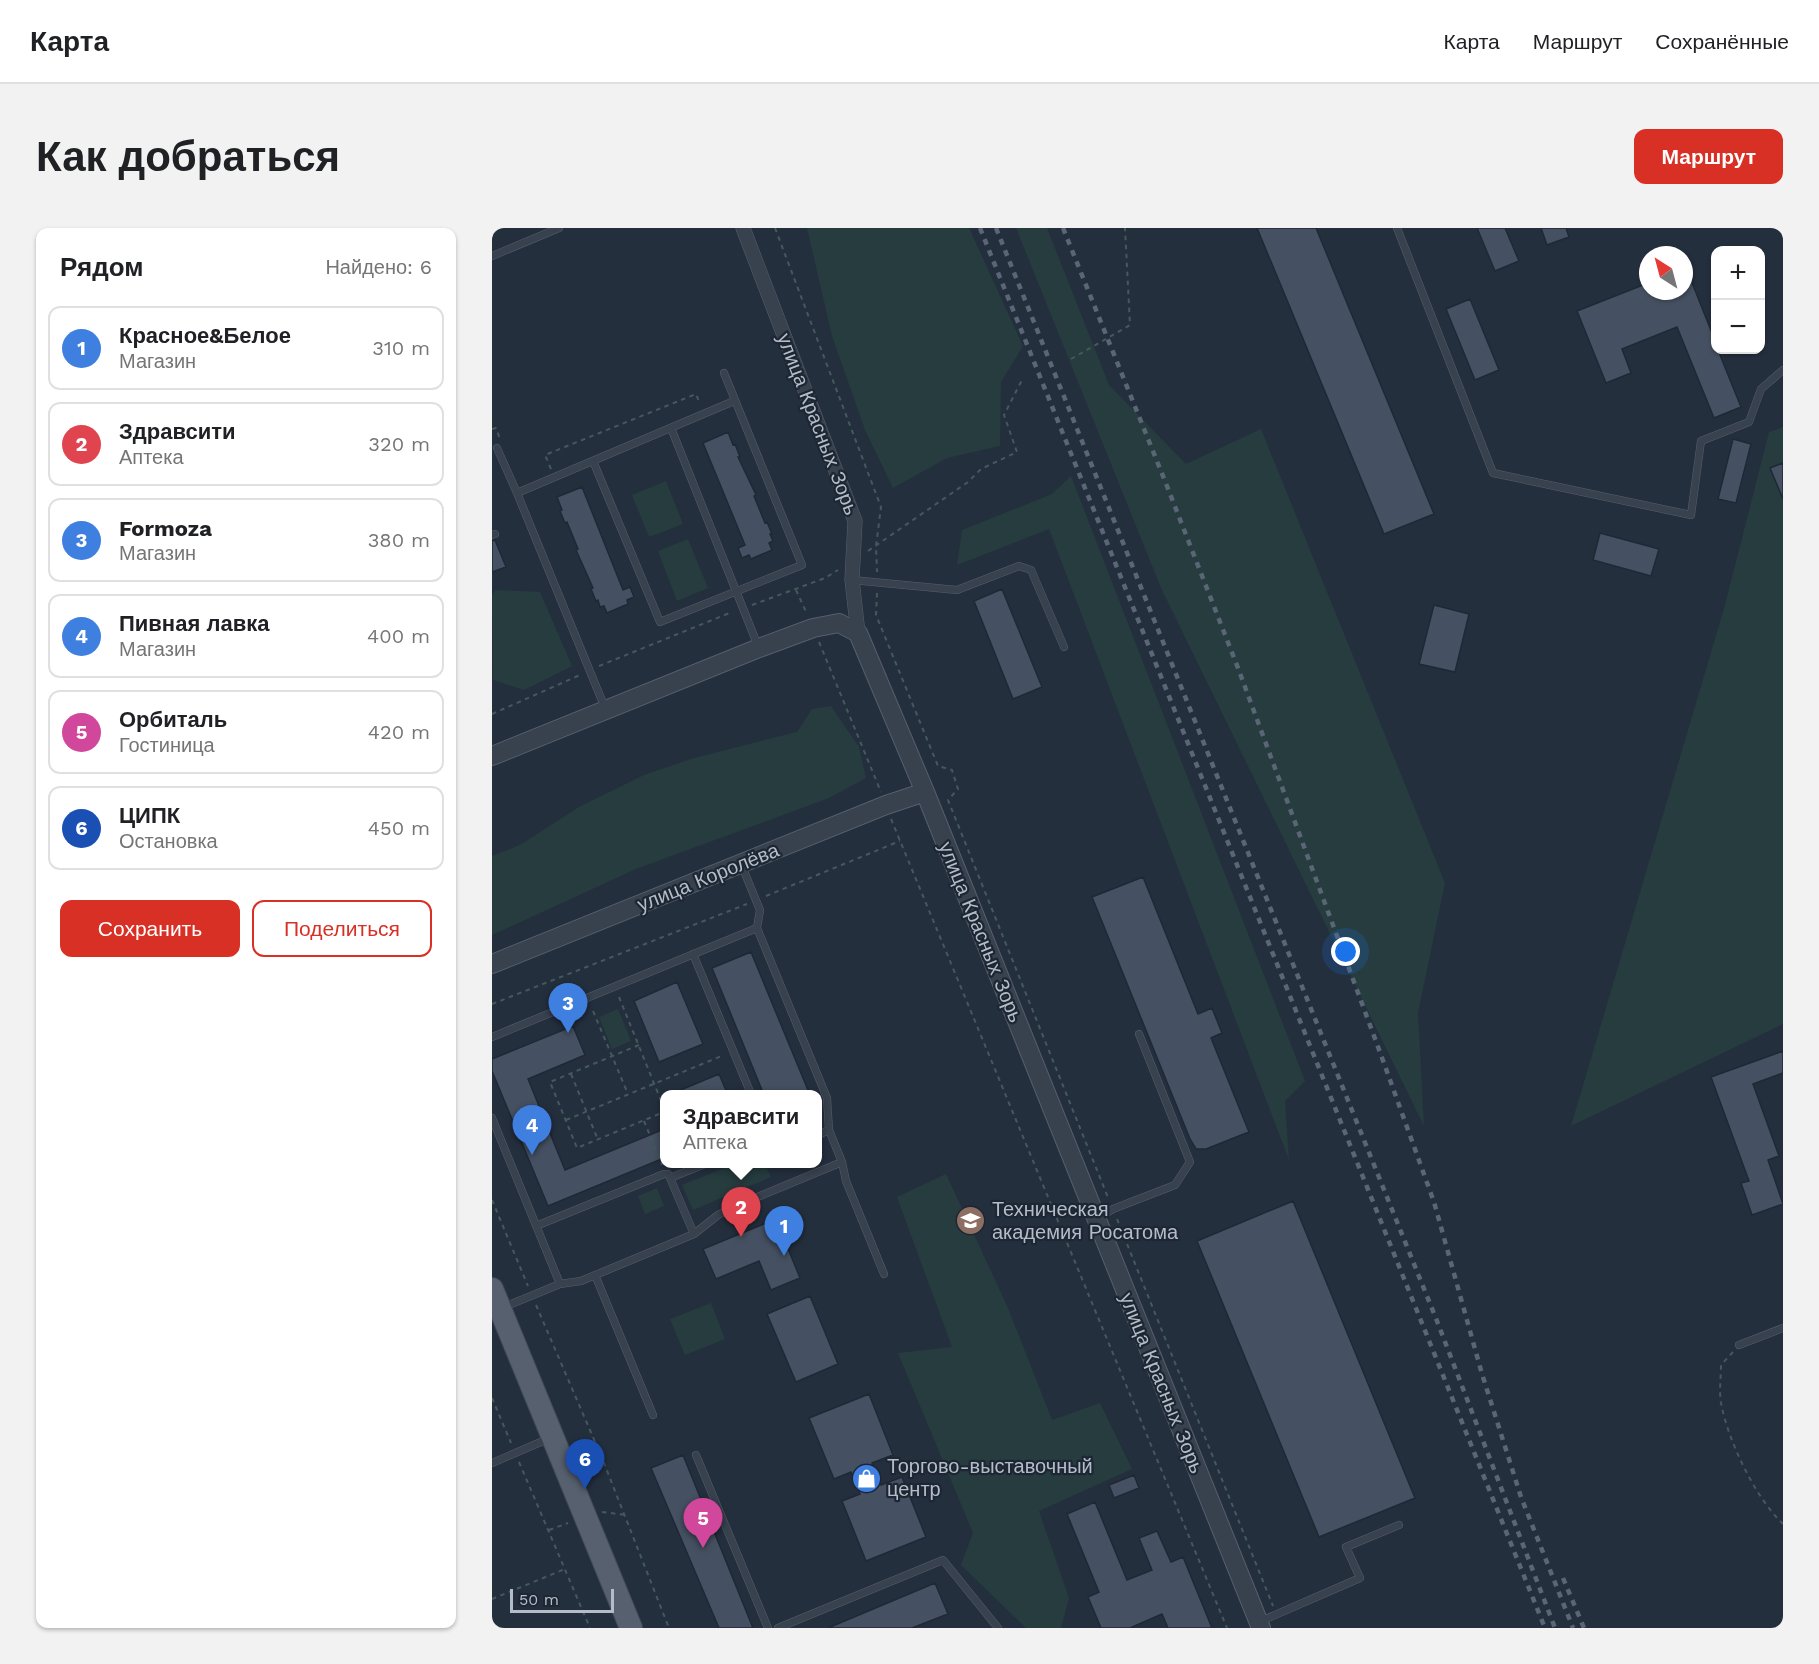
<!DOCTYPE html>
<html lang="ru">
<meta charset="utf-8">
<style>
:root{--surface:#fff;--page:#f2f2f2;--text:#202124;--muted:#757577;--line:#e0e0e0;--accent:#d93025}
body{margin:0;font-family:"Work Sans",sans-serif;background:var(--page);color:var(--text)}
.controls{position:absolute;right:18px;top:18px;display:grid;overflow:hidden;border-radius:12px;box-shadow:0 2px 4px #0004}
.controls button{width:54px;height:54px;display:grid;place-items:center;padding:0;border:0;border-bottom:2px solid var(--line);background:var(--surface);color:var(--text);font:30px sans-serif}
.compass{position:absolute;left:1147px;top:18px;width:54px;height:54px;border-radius:50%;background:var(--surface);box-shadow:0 2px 4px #0004;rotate:324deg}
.scale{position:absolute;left:18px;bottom:15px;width:104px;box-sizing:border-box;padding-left:6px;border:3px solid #b4bcc9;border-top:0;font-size:16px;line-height:21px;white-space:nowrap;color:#b4bcc9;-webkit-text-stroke:4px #1d2633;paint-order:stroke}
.you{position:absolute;left:854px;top:724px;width:21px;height:21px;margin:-15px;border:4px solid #fff;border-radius:50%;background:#1a73e8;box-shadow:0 0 0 9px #1a73e833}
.badge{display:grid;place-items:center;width:39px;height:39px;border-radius:50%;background:var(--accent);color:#fff;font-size:20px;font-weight:700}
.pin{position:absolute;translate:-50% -50px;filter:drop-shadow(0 2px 3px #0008)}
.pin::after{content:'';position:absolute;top:32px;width:21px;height:18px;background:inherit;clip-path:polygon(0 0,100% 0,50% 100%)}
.popup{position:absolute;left:168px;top:862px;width:162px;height:78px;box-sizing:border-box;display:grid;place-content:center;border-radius:12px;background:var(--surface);filter:drop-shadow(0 2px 4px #0005);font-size:20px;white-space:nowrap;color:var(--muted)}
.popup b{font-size:22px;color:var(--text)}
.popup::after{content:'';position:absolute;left:50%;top:100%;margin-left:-12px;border:12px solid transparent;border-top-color:var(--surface)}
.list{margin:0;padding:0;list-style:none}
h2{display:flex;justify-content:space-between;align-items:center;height:78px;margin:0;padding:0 24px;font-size:26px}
h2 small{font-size:20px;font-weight:400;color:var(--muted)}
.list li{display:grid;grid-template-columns:39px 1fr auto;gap:18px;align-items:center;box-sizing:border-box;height:84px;margin:0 12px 12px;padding:0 12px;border:2px solid var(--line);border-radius:12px}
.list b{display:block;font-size:22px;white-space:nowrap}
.list p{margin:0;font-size:20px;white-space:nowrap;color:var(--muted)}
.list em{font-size:20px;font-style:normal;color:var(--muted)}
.actions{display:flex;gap:12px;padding:18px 24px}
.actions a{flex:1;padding:14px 0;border:2px solid var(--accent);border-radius:12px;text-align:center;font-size:21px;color:var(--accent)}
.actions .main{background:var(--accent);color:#fff}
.map{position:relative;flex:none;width:1291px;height:1400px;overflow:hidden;border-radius:12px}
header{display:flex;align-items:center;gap:36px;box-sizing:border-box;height:84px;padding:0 30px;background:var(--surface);border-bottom:2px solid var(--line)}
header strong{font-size:28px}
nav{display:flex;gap:33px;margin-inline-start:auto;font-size:21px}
.intro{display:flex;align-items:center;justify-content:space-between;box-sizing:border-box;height:144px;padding:0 36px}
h1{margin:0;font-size:42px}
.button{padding:15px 27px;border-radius:12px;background:var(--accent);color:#fff;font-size:21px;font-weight:700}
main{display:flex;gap:36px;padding:0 36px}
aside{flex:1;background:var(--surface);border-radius:12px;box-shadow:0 2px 4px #0004}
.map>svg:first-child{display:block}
.green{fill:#263c3f}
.building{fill:#455162;stroke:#1f2835;stroke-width:1.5}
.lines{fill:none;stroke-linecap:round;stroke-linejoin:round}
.service-casing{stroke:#565f6c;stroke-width:8}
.minor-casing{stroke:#565f6c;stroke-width:15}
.tertiary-casing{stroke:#565f6c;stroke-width:20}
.primary-casing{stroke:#414a57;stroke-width:24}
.path{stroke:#44595c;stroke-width:2;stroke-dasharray:4.5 4.5;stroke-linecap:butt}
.service{stroke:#38414e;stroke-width:7}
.minor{stroke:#38414e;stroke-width:14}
.tertiary{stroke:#38414e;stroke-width:18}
.primary{stroke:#56606e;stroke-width:22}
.rail{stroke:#5a6575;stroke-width:4.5;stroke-dasharray:6 6;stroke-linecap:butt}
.labels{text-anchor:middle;stroke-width:4.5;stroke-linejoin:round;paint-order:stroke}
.street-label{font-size:20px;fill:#b4bcc9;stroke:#1d2633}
.poi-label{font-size:20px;fill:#b4bcc9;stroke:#1d2633;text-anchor:start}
</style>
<header>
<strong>Карта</strong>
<nav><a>Карта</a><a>Маршрут</a><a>Сохранённые</a></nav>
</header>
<div class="intro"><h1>Как добраться</h1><a class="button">Маршрут</a></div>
<main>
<aside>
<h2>Рядом<small>Найдено: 6</small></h2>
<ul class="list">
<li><span class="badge" style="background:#3f7fe0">1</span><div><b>Красное&amp;Белое</b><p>Магазин</p></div><em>310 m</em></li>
<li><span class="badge" style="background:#e0444e">2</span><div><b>Здравсити</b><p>Аптека</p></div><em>320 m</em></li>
<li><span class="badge" style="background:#3f7fe0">3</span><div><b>Formoza</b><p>Магазин</p></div><em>380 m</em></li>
<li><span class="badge" style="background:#3f7fe0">4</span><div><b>Пивная лавка</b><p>Магазин</p></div><em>400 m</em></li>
<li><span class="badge" style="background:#d1479c">5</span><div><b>Орбиталь</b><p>Гостиница</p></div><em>420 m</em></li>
<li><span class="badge" style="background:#1a4fb4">6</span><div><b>ЦИПК</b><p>Остановка</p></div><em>450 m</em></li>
</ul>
<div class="actions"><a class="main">Сохранить</a><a>Поделиться</a></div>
</aside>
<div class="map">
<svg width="1291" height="1400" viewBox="0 0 1291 1400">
<rect width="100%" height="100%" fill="#242f3e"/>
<path class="green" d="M315,0H477L531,118L509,154L508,218L455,230L401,260L373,202L340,108Z
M524,0H555L617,157L694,236L769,201L953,655L926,785L932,898L669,360Z
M1291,199V796L1079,898L1233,377L1277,204Z
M579,248L813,853L793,873L797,932L557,301L465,337L470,302L560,266Z
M174,253L191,296L157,309L140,267Z
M196,311L216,360L185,373L166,323Z
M3,362L48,364L80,438L32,462L1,452L0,368Z
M339,478L367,519L374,550L337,570L144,641L0,707V628L28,617L87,579L152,547L202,530L305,504L320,481Z
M126,781L139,813L120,821L107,789Z
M242,936H273L279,949L201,982L190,957Z
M454,946L516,1080L560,1192L608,1175L640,1241L547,1283L577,1370L569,1400H534L469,1337L481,1305L406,1125L460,1119L405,969Z
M165,960L172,978L153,986L146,968Z
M219,1075L233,1111L193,1127L178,1091Z"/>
<path class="building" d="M765,0H824L942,286L892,306Z
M985,0H1013L1027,33L1003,43Z
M1049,0H1074L1077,9L1055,17Z
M1193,37L1224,115V122H1226L1249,179L1222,190L1185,99L1130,121L1139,145L1114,155L1085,83L1156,55V63H1192Z
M978,71L1007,142L983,152L954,81Z
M236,204L241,217L243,216L248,229H246L264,267L262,268L273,295L275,294L280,306H278L281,313L277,315L280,322L259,331L257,327L250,330L246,320L253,317L211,215Z
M1241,211L1259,216L1244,275L1226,271Z
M1291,235V271L1278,240Z
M90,259L131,362L138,359L142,369L135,372L136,376L115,385L112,378L108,379L106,372L104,373L99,361L101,360L84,322L86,321L75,294L73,295L68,283L70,282L65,269Z
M1108,305L1167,321L1159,348L1101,332Z
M3,312L14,339L0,344V313Z
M510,361L550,459L521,471L482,373Z
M942,377L977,386L963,444L927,436Z
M651,649L706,786L720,780L730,805L719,810L757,904L714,921H704L698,911L600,669Z
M259,724L318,867H272L220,740Z
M185,754L211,816L167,834L142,773Z
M81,798L93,827L36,851L73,942L172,901V930L56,978L0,843V831Z
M1291,823V845L1261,856L1287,928L1276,932L1291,976L1260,987L1249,955L1257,953L1219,849Z
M227,846L236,867H179V866Z
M801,973L923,1270L827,1309L705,1013Z
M284,991L308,1050L279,1062L267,1033L224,1051L211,1021Z
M318,1068L346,1136L304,1154L275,1086Z
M377,1166L401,1227L380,1235L389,1257L410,1249L434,1309L374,1333L350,1273L368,1266L359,1244L342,1251L317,1190Z
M191,1227L261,1400H227L159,1240Z
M642,1247L647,1260L622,1270L617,1257Z
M603,1274L635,1352L660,1342L647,1310L665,1303L679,1334L691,1329L720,1400H676L670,1386L638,1400H609L596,1369L607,1364L575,1286Z
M443,1355L456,1386L420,1400H336Z"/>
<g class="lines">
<defs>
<path id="service" d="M905,0L1001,245L1199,287L1209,213L1257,194L1269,161L1291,142
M0,28L67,0
M179,200L266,418
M5,220L25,265
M101,233L168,394L310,337L232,145
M0,307L3,306
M360,352L465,362L527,338L539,342L572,419
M113,480L25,265L242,173
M265,700L335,870L337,902L350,934L354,953L392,1046
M201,726L259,866
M0,809L265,700L268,682L249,636
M0,890L68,1056L12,1079
M326,907L337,902
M606,990L621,981L683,957L698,934L647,806
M44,998L172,946H176L178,950
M202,1006L178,950L213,936
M103,1047L161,1187
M68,1056L89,1053L202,1006L226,987L239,980L350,934
M1247,1117L1291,1100
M204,1227L276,1400
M0,1235L58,1210
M769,1393L868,1350L854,1319L907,1297
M286,1400L451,1332L506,1400"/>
<path id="minor" d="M251,0L363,293L360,352L366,405"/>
<path id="tertiary" d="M0,528L267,420L321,400L347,395L366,405L433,564L769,1400
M0,736L394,577L433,564"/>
<path id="primary" d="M0,1061L139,1400"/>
</defs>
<use href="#service" class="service-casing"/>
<use href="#minor" class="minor-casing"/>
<use href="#tertiary" class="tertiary-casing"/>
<use href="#primary" class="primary-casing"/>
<path class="path" d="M283,0L389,279L384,318L385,344
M579,131L638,97L633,0
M0,201L4,200L8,211
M59,241L53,227L204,166L208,176
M376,323L476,254L489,241L525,224L512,187L530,152
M304,362L315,386
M385,365L384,387L446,538L460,542L466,561L456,572L617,972
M260,377L333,350L346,342
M327,414L389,564
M107,438L240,384
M0,486L88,447
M399,591L735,1400
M274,668L408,613
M127,769L172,880
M0,776L255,676
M101,783L136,866
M147,817L58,854L85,920L172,884
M79,846L106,912
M74,892L232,827
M152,893L170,937
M0,972L36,1058
M625,991L781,1378
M44,1077L110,1230L177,1400
M1241,1124L1229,1137C1229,1150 1227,1163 1229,1175C1236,1213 1263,1269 1291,1296
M0,1170L19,1215
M27,1234L98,1400
M110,1284L134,1287
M57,1302L76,1295
M0,1371L73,1341"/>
<use href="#service" class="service"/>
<use href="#minor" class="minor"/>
<use href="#tertiary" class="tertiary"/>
<use href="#primary" class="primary"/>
<path class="rail" d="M488,0L1053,1400
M504,0L945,1093L1063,1400
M571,0L673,253L746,440L889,827L942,974L990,1146L1029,1269L1081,1400
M1071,1350L1092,1400"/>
</g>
<defs>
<symbol id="university-disc" viewBox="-11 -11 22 22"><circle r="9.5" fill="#8d6e63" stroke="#1d2633"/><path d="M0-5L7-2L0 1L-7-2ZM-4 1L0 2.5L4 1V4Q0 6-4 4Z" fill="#fff"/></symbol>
<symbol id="shop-disc" viewBox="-11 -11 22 22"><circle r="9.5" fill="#3f7fe0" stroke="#1d2633"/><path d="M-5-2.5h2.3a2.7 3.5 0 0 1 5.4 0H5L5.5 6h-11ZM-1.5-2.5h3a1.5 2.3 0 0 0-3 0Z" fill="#fff"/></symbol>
</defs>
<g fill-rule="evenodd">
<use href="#university-disc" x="462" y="976" width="33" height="33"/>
<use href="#shop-disc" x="358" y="1234" width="33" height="33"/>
</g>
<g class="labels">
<g class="street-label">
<text transform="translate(326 196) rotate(69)" y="7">улица Красных Зорь</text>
<text transform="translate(216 649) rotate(-22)" y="7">улица Королёва</text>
<text transform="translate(489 704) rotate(68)" y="7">улица Красных Зорь</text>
<text transform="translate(670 1155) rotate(68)" y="7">улица Красных Зорь</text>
</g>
<g class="poi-label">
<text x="500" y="988">Техническая<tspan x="500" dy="23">академия Росатома</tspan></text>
<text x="395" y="1245">Торгово-выставочный<tspan x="395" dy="23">центр</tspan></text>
</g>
</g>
</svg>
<div class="controls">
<button>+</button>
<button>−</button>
</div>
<svg class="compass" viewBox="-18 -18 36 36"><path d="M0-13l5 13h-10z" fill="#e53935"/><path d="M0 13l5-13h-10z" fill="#757577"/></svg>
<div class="scale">50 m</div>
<div class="you"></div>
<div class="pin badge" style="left:292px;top:1028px;background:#3f7fe0">1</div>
<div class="pin badge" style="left:249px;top:1009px;background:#e0444e">2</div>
<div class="popup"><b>Здравсити</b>Аптека</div>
<div class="pin badge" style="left:76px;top:805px;background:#3f7fe0">3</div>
<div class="pin badge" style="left:40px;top:927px;background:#3f7fe0">4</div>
<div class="pin badge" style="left:211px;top:1320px;background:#d1479c">5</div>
<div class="pin badge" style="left:93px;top:1261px;background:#1a4fb4">6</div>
</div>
</main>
